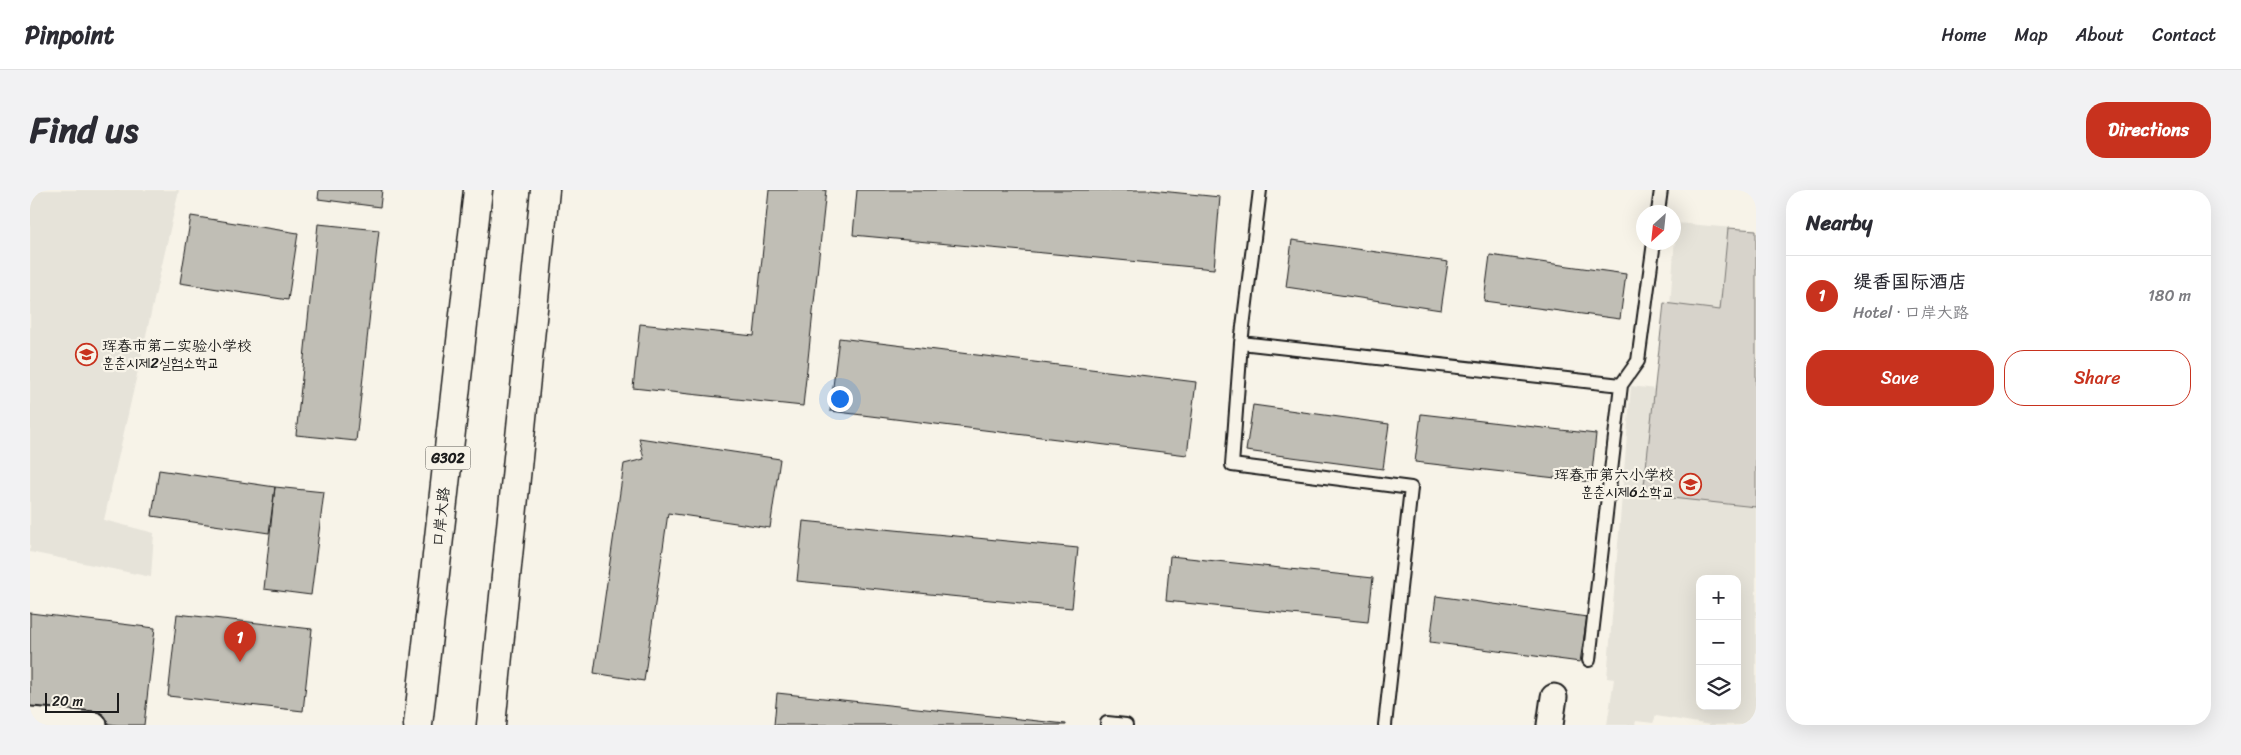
<!DOCTYPE html>
<meta charset="utf-8">
<style>
:root{--surface:#fff;--page:#f2f2f3;--text:#2b2b33;--muted:#7c7c81;--line:#e1e1e2;--accent:#c8321e}
body{margin:0;font-family:Sriracha,"LXGW WenKai TC","Poor Story",sans-serif;background:var(--page);color:var(--text)}
.controls{position:absolute;right:15px;bottom:15px;display:grid;overflow:hidden;border-radius:10px;box-shadow:0 5px 20px #0002}
.controls button{width:45px;height:45px;display:grid;place-items:center;padding:0;border:0;border-bottom:1px solid var(--line);background:var(--surface);color:var(--text);font:25px sans-serif}
.compass{position:absolute;left:1606px;top:15px;width:45px;height:45px;border-radius:50%;background:var(--surface);box-shadow:0 5px 20px #0002;rotate:207deg}
.scale{position:absolute;left:15px;bottom:12px;width:74px;box-sizing:border-box;padding-left:5px;border:2px solid #1c1c1c;border-top:0;font-size:14px;line-height:18px;white-space:nowrap;color:#1c1c1c;-webkit-text-stroke:4px #f7f3e8;paint-order:stroke}
.you{position:absolute;left:809px;top:208px;width:18px;height:18px;margin:-12px;border:4px solid #fff;border-radius:50%;background:#1a73e8;box-shadow:0 0 0 8px #1a73e833}
.badge{display:grid;place-items:center;width:32px;height:32px;border-radius:50%;background:var(--accent);color:#fff;font-size:16px;font-weight:700}
.pin{position:absolute;translate:-50% -41px;filter:drop-shadow(0 1px 2px #0008)}
.pin::after{content:'';position:absolute;top:26px;width:18px;height:15px;background:inherit;clip-path:polygon(0 0,100% 0,50% 100%)}
.list{margin:0;padding:0;list-style:none}
h2{display:flex;justify-content:space-between;align-items:center;height:65px;margin:0;padding:0 20px;font-size:21px}
h2 small{font-size:16px;font-weight:400;color:var(--muted)}
.list li{display:grid;grid-template-columns:32px 1fr auto;gap:15px;align-items:center;box-sizing:border-box;height:80px;padding:0 20px;border-top:1px solid var(--line)}
.list b{display:block;font-size:19px;white-space:nowrap}
.list p{margin:0;font-size:16px;white-space:nowrap;color:var(--muted)}
.list em{font-size:16px;font-style:normal;color:var(--muted)}
.actions{display:flex;gap:10px;padding:15px 20px}
.actions a{flex:1;padding:11px 0;border:1px solid var(--accent);border-radius:20px;text-align:center;font-size:18px;color:var(--accent)}
.actions .main{background:var(--accent);color:#fff}
.icon{flex:none;width:28px;height:28px;fill:none;stroke:currentColor;stroke-width:2;stroke-linecap:round;stroke-linejoin:round}
.map{position:relative;flex:none;width:1726px;height:535px;overflow:hidden;border-radius:20px}
header{display:flex;align-items:center;gap:30px;box-sizing:border-box;height:70px;padding:0 25px;background:var(--surface);border-bottom:1px solid var(--line)}
header strong{font-size:24px}
nav{display:flex;gap:28px;margin-inline-start:auto;font-size:18px}
.intro{display:flex;align-items:center;justify-content:space-between;box-sizing:border-box;height:120px;padding:0 30px}
h1{margin:0;font-size:35px}
.button{padding:12px 22px;border-radius:20px;background:var(--accent);color:#fff;font-size:18px;font-weight:700}
main{display:flex;gap:30px;padding:0 30px}
aside{flex:1;background:var(--surface);border-radius:20px;box-shadow:0 5px 20px #0002}
.map>svg:first-child{display:block}
.built{fill:#e6e3d9;fill-rule:evenodd}
.green{fill:#d7d3cb;stroke:#7a7874}
.building{fill:#c0beb5;stroke:#1c1c1c}
.lines{fill:none;stroke-linecap:round;stroke-linejoin:round}
.service-casing{stroke:#1c1c1c;stroke-width:16}
.minor-casing{stroke:#1c1c1c;stroke-width:29}
.trunk-casing{stroke:#1c1c1c;stroke-width:31}
.service{stroke:#f7f3e8;stroke-width:12}
.minor{stroke:#f7f3e8;stroke-width:25}
.trunk{stroke:#f7f3e8;stroke-width:28}
.labels{text-anchor:middle;stroke-width:4.5;stroke-linejoin:round;paint-order:stroke}
.shield{fill:#f7f3e8;stroke:#5e5c59;stroke-width:1}
.shield-label{font-size:14px;font-weight:bold;fill:#1c1c1c}
.poi-label{font-size:15px;fill:#1c1c1c;stroke:#f7f3e8;text-anchor:start}
.street-label{font-size:15px;fill:#1c1c1c;stroke:#f7f3e8}
</style>
<header>
<strong>Pinpoint</strong>
<nav><a>Home</a><a>Map</a><a>About</a><a>Contact</a></nav>
</header>
<div class="intro"><h1>Find us</h1><a class="button">Directions</a></div>
<main>
<div class="map">
<svg width="1726" height="535" viewBox="0 0 1726 535">
<rect width="100%" height="100%" fill="#f7f3e8"/>
<filter id="ink" filterUnits="userSpaceOnUse"><feTurbulence type="fractalNoise" baseFrequency=".02" numOctaves="2"/><feDisplacementMap in="SourceGraphic" scale="10" xChannelSelector="R" yChannelSelector="G"/><feConvolveMatrix kernelMatrix="1 2 1 2 8 2 1 2 1" color-interpolation-filters="sRGB"/></filter>
<g filter="url(#ink)">
<path class="built" d="M0,0H149L74,330L124,343L121,387L0,362Z
M1646,33L1726,40V535H1680L1626,526L1623,533L1606,531L1605,535H1577L1584,489L1577,488L1601,196L1634,200ZM1670,389H1707V516H1670Z"/>
<path class="green" d="M1698,38L1726,40V317L1613,305L1634,113L1690,120Z"/>
<path class="building" d="M289,0H352L350,17L288,9Z
M739,0H796L773,216L603,198L610,134L724,146Z
M827,0H1120L1190,7L1184,79L823,45Z
M161,26L268,43L258,110L150,93Z
M288,34L349,40L326,251L266,245Z
M1262,50L1418,72L1411,120L1256,97Z
M1460,65L1596,84L1590,129L1454,111Z
M809,148L1166,192L1157,265L800,221Z
M1223,215L1359,234L1353,279L1216,261Z
M1391,224L1566,244L1561,292L1385,272Z
M609,248L750,269L740,338L638,323L614,491L564,483L594,274L614,269Z
M129,280L245,297L239,343L122,326Z
M245,297L294,302L281,405L234,399Z
M773,331L1048,358L1042,418L767,391Z
M1140,366L1343,388L1338,432L1136,411Z
M1406,406L1557,427L1550,472L1400,452Z
M0,423L125,438L114,535H88L0,524Z
M147,424L282,439L273,521L138,506Z
M747,503L1036,534V535H744Z"/>
<g class="lines">
<defs>
<path id="service" d="M1230,0L1211,153L1202,275L1381,298L1355,535
M1628,22L1631,0
M1211,153L1591,195L1608,171L1624,52
M1559,470L1591,195
M1077,535V533L1096,535"/>
<path id="minor" d="M0,530L64,535
M1520,535L1524,507"/>
<path id="trunk" d="M388,535L448,0
M461,535L515,0"/>
</defs>
<use href="#service" class="service-casing"/>
<use href="#minor" class="minor-casing"/>
<use href="#trunk" class="trunk-casing"/>
<use href="#service" class="service"/>
<use href="#minor" class="minor"/>
<use href="#trunk" class="trunk"/>
</g>
</g>
<defs>
<symbol id="school-ring" viewBox="-11 -11 22 22"><circle r="9.5" fill="#f7f3e8" stroke="#c8321e" stroke-width="1.5"/><path d="M0-5L7-2L0 1L-7-2ZM-4 1L0 2.5L4 1V4Q0 6-4 4Z" fill="#c8321e"/></symbol>
</defs>
<g fill-rule="evenodd">
<use href="#school-ring" x="44" y="152" width="25" height="25"/>
<use href="#school-ring" x="1648" y="282" width="25" height="25"/>
</g>
<g class="labels">
<rect class="shield" x="395.5" y="256.5" width="45" height="23" rx="4"/>
<g class="shield-label">
<text x="418" y="273">G302</text>
</g>
<g class="poi-label">
<text x="72" y="161">珲春市第二实验小学校<tspan x="72" dy="17">훈춘시제2실험소학교</tspan></text>
<text x="1644" y="290" text-anchor="end">珲春市第六小学校<tspan x="1644" dy="17">훈춘시제6소학교</tspan></text>
</g>
<g class="street-label">
<text transform="translate(411 327) rotate(-84)" y="5">口岸大路</text>
</g>
</g>
</svg>
<div class="controls">
<button>+</button>
<button>−</button>
<button><svg class="icon" aria-label="layers" viewBox="0 0 24 24"><path d="M12 4l9 5-9 5-9-5zM3 14l9 5 9-5"/></svg></button>
</div>
<svg class="compass" viewBox="-18 -18 36 36"><path d="M0-13l5 13h-10z" fill="#e53935"/><path d="M0 13l5-13h-10z" fill="#7c7c81"/></svg>
<div class="scale">20 m</div>
<div class="you"></div>
<div class="pin badge" style="left:210px;top:472px">1</div>
</div>
<aside>
<h2>Nearby<small></small></h2>
<ul class="list">
<li><span class="badge">1</span><div><b>缇香国际酒店</b><p>Hotel · 口岸大路</p></div><em>180 m</em></li>
</ul>
<div class="actions"><a class="main">Save</a><a>Share</a></div>
</aside>
</main>
